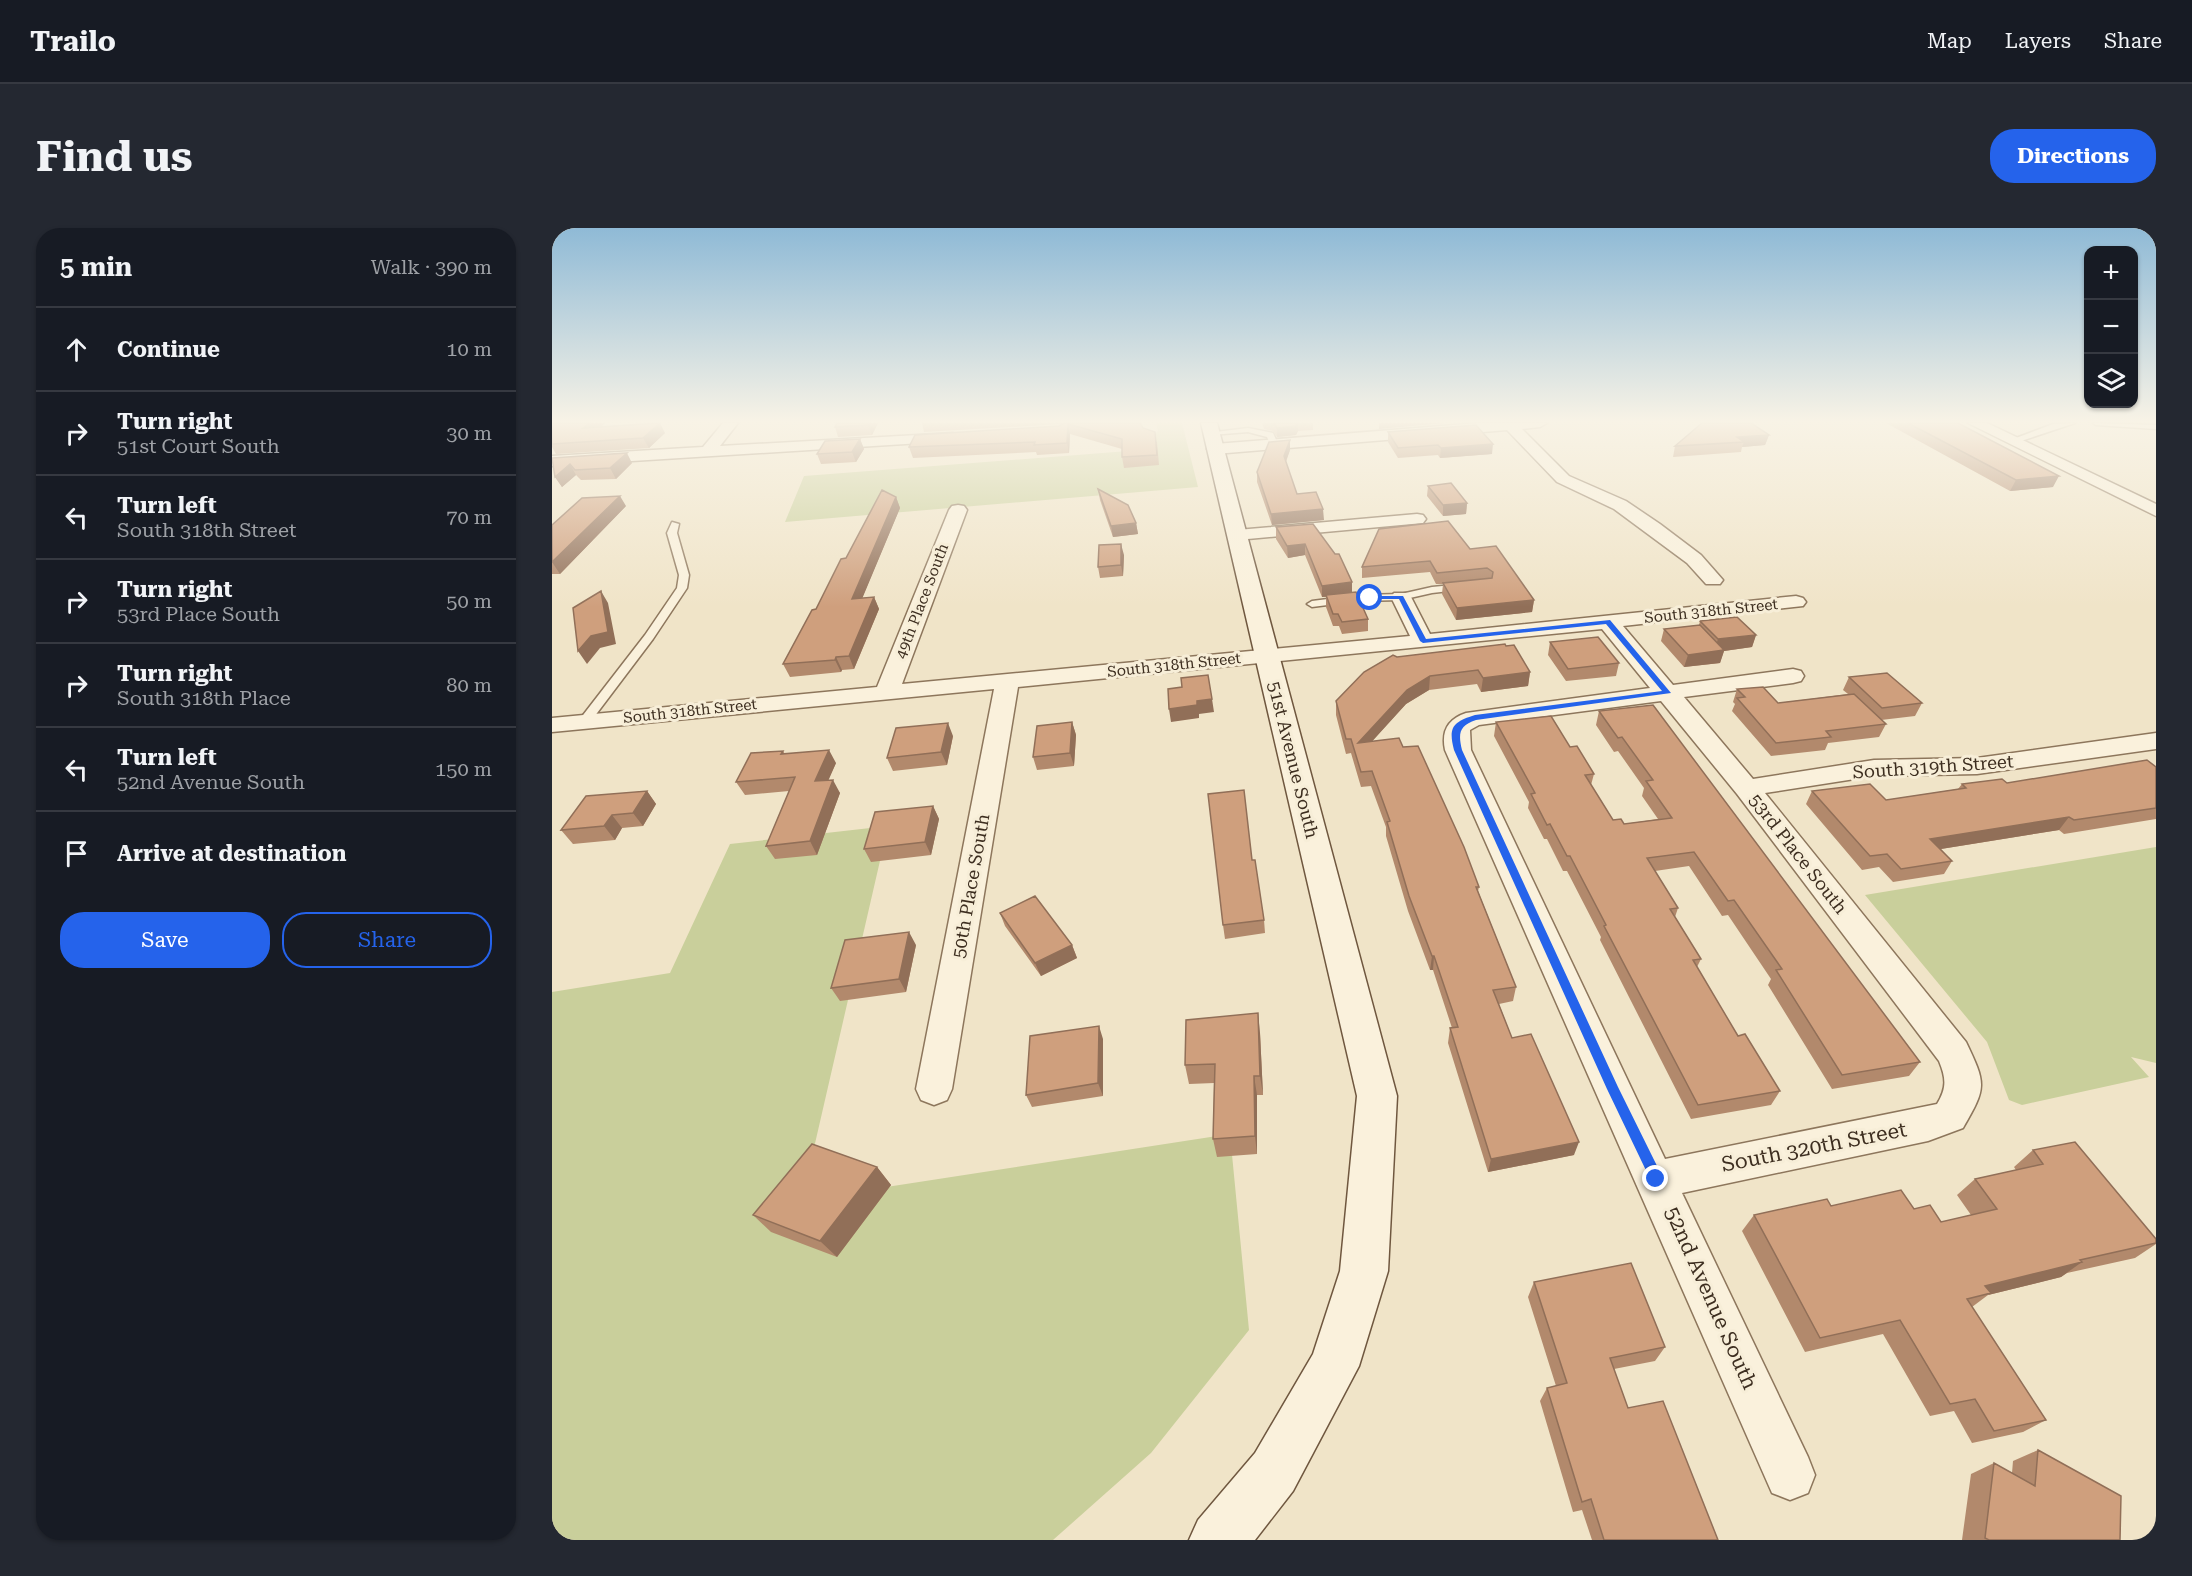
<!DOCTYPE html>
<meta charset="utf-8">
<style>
:root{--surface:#171b24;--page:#242831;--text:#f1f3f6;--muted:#9ea1a6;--line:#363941;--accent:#2563eb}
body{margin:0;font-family:"Roboto Serif",serif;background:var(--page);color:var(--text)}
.controls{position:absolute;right:18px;top:18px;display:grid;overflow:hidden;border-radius:12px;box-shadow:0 2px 4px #0004}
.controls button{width:54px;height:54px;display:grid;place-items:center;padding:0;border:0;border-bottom:2px solid var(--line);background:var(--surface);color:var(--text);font:30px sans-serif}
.stop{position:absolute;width:18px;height:18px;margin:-14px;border:4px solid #2563eb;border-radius:50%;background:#fff}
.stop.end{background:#2563eb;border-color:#fff;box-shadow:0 2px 6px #0008}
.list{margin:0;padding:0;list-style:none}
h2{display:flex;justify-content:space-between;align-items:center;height:78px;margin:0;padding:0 24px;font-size:26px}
h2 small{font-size:20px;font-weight:400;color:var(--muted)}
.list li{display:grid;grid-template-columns:39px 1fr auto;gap:18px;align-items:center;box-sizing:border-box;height:84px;padding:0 24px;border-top:2px solid var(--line)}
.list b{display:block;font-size:22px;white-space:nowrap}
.list p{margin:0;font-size:20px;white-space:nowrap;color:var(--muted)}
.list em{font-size:20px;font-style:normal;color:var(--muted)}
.actions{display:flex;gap:12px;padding:18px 24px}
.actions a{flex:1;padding:14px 0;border:2px solid var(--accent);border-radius:24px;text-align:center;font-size:21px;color:var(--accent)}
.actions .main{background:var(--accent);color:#fff}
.icon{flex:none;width:33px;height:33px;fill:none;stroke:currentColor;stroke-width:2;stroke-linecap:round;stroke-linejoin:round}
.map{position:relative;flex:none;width:1604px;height:1312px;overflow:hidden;border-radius:24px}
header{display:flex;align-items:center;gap:36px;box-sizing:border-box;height:84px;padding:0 30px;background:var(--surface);border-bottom:2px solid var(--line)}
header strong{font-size:28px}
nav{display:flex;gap:33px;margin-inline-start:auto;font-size:21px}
.intro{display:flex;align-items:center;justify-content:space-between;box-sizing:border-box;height:144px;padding:0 36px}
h1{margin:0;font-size:42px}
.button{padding:15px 27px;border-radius:24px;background:var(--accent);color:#fff;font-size:21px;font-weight:700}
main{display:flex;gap:36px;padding:0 36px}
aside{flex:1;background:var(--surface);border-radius:24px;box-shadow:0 2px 4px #0004}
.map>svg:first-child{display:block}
.green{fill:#c9cf9b}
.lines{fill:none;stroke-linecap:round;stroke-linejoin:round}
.service-casing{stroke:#8d765c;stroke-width:3}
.minor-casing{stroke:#8d765c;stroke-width:3}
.secondary-casing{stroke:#6f573f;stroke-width:3}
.service{fill:#faf1dc;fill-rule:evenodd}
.minor{fill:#faf1dc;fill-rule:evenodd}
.secondary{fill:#faf1dc;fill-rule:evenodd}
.wall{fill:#b2896c}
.shaded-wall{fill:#916f58}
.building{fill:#cf9f7d;stroke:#916f58;stroke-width:1.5}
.route{fill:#2563eb}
.labels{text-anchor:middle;stroke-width:6;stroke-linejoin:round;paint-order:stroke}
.far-street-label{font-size:15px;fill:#3d2e20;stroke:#f7eed8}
.street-label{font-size:18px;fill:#3d2e20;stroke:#f7eed8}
.near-street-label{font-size:21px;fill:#3d2e20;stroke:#f7eed8}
</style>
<header>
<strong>Trailo</strong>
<nav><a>Map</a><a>Layers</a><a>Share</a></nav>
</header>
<div class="intro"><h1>Find us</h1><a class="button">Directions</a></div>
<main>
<aside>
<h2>5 min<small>Walk · 390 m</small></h2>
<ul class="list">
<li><svg class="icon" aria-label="ahead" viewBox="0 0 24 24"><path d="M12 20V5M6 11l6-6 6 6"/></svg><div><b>Continue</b></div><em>10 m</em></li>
<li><svg class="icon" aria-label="right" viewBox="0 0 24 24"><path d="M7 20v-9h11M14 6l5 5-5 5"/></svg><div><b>Turn right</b><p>51st Court South</p></div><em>30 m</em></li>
<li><svg class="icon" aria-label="left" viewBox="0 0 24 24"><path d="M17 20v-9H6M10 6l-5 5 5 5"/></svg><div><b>Turn left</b><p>South 318th Street</p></div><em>70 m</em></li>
<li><svg class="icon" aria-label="right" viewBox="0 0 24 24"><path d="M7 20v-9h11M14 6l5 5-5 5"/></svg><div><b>Turn right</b><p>53rd Place South</p></div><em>50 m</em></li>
<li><svg class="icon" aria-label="right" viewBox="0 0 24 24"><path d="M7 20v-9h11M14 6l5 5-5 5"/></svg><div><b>Turn right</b><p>South 318th Place</p></div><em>80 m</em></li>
<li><svg class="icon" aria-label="left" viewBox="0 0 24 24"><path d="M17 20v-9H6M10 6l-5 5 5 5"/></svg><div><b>Turn left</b><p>52nd Avenue South</p></div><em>150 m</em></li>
<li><svg class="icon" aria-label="arrive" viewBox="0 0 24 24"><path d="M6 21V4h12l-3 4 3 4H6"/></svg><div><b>Arrive at destination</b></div></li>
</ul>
<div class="actions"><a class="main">Save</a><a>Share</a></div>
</aside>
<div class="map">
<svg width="1604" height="1312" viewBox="0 0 1604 1312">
<rect width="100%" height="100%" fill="#f0e4c8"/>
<path class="green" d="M604,195H630L646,259L233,294L252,248L589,222L606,203Z
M336,598L250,972L678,906L697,1102L599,1225L501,1312H0V764L118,745L178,616Z
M1604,619V835L1579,829L1597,849L1470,877L1457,872L1435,814L1313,667Z"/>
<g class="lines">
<defs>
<path id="service" d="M1523,195L1463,215L1456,213L1501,196Z
M1541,195L1604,197V201L1544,197Z
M696,200L721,205L726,216L719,218L715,209L696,204L659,207L655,205Z
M120,294L127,296L125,305L137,347L135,360L101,411L36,497H28V491L93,407L125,360L127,347L115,305Z
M911,356L916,359L915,361L880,365L849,372L807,373L760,379L755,376L760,373L807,367L849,366L880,359Z"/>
<path id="minor" d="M171,195H186L168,218L401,205L408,209L401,213L0,238V228L151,219Z
M927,195H995L988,199L970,201L1017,248L1074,273L1108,296L1149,327L1171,352L1168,356H1154L1135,335L1062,281L1005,254L955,202L663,226L655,221L663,216Z
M1416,195H1435L1604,276V288Z
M406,277L412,278L415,282L350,456L858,408L839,369L842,365H856L859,369L878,406L1244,368L1251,370L1254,374L1251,378L1071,398L1121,457L1241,441L1249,443L1252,448L1249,453L1241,455L1132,469L1201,551L1322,532L1425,530L1604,505V521L1425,546L1322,548L1213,565L1414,814C1434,856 1435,859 1411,900L1376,913L1130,965L1256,1229L1263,1247L1256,1265L1238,1272L1220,1265L893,522C889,503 896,491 914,485L1098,460L1050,401L466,459L400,861L395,872L382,877L369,872L364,861L442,461L0,504V490L325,459L397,282L400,278ZM1109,473L1185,566L1387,833C1394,850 1395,860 1385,876L1113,931L919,522L918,502L927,497Z
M865,286L871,287L874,291L871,295L685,312L679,311L676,307L679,303L685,302Z"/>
<path id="secondary" d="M649,195H665L845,868L836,1043L807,1138L741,1263L703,1312H637L646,1292L703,1225L761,1126L788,1043L805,868Z"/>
</defs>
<use href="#service" class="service-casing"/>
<use href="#minor" class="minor-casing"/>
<use href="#secondary" class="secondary-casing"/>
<use href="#service" class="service"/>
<use href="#minor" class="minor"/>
<use href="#secondary" class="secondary"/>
</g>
<path class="wall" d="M0,195H53L49,199L113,205L97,220L4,226L0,219Z
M326,195L320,207L286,209L283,199Z
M370,195H588L591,200L605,214L607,237L572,240L570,229V221L518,206L517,225L485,227L484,224L361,230L357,219L507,198L510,197L509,196L372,204Z
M710,195H761V202L746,203L744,207L725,209L721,203L712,201Z
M1334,195H1406L1501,259L1458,263Z
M836,204L940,226L888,230L886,227L846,230L836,214Z
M1217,207L1213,217L1190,219L1189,224L1121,229L1123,218Z
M308,211L312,221L304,234L269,236L265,226Z
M738,222L734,234L745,266L772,292L720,297L705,254V244Z
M0,230L80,235L64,251L29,252L24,247L10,259L3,249Z
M876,258L915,275L914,286L891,288L875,268Z
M546,261L584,295L586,306L561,309L548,272Z
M344,269L348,280L310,370L322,369L327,381L302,441L290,442L289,444L238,449L231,436L294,330Z
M74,278L8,346H0V297Z
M761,296L800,354V364L816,391V403L790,406L787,398H781L774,379V369H770L753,327L736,330L724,311V299Z
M918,321L982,372L980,384L904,392L890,366L891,356H884L878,344L810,350V339Z
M572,327L571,348L548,350L546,339Z
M1148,393L1204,407L1200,419L1172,423L1168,435L1132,439L1109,413L1112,401L1147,397Z
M998,414L1067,435L1064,448L1014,453L996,427Z
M845,429L978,444L976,458L929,464L925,456L877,462L854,476L820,513L851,519L927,659L926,663L964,759L961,773L947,776L960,810L1022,927L936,944L896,815L898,800H900L881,742H878L856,683L834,608V599L819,558L809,559L799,525L794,526L784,487V473Z
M1297,449L1370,475L1363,488L1329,492L1334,496L1327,509L1276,515L1273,522L1219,528L1180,483L1183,476L1181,474L1185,461L1226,475L1296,466L1291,462Z
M1047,483L1368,834L1357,848L1280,861L1216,757L1219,751L1176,687L1170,688L1137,638L1103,643L1126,680L1123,689L1149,731L1145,739L1186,808L1228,863L1219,877L1139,891L1048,712L1049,709L1015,643H1011L995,611H992L976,580L977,574L942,508L944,494L1018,519L1042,546L1039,557L1061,592L1072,596L1106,591L1090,568L1092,560L1066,523L1062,524L1044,497Z
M520,494L524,507L522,538L485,542L481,529Z
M401,508L395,537L341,543L335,530Z
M231,523L233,526L284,535L276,552L288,565L265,627L223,631L214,618L237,563L193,567L184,554Z
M1604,539V591L1512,606L1507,602L1389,621L1400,633L1392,646L1341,654L1327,639L1310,642L1254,576L1260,563L1334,572L1406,561L1410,556L1455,555Z
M95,563L104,576L91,598L70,600L63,612L21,616L9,602Z
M381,578L387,591L379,627L319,634L312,621Z
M700,632L712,692L713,705L673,711L671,697Z
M448,685L520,717L525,730L489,748L453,698Z
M364,717L354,764L288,773L279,760Z
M708,805L711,867H705V926L665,929L661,911L662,855L637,856L633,837Z
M551,811V868L480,879L474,867Z
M1481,922L1604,1011V1016L1583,1030L1515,1045L1509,1049L1436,1067L1420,1079L1494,1192L1471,1204L1420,1215L1402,1183L1378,1188L1331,1106L1253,1124L1190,1003L1202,987L1279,978L1362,981L1389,994L1419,987L1405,967L1423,951L1464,942L1462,939Z
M325,939L339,957L285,1029L219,1004L201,987Z
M982,1054L1113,1119L1103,1133L1062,1141L1076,1180L1166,1312H1040L1030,1282L1021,1284L988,1173L995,1160L1004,1158L976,1069Z
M1486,1222L1568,1312H1410L1419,1246L1442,1235L1460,1245L1461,1233Z"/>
<path class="shaded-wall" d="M37,195H53L37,209L31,200Z
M108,195L113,205L97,220L91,210Z
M317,195H326L320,207L316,197Z
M746,195V203L744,207L725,209V200Z
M827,195H893L827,201Z
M516,196L518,206L517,225L515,215Z
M1217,207L1213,217L1190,219L1192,214L1185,209Z
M308,211L312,221L304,234L300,224Z
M738,212V222L732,238V228Z
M941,216L940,226L888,230L889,220Z
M75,225L80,235L64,251L58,240Z
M18,236L24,247L10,259L3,249Z
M1507,248L1501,259L1458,263L1464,252Z
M68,268L74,278L8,346L0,334Z
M344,269L348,280L305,383L300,371Z
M915,275L914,286L891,288V277Z
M771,281L772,292L720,297L719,286Z
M584,295L586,306L561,309L559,298Z
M569,316L572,327L571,348L569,337Z
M753,316V327L736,330L735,318Z
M800,354V366L770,369V358Z
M49,363L56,375L64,416L48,420L35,436L26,423Z
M322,369L327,381L302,441L297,428Z
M982,372L980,384L904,392L905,380Z
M1204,407L1200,419L1172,423L1168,435L1132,439L1136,427L1162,423L1166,411Z
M284,429L290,442L289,444L283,432Z
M978,444L976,458L929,464L931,450Z
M878,448L877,462L854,476L806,529V515L855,462Z
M660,471L662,484L647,486V490L619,494L617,481L645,473Z
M520,494L524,507L522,538L518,525Z
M396,495L401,508L395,537L389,524Z
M277,522L284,535L270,567L263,553Z
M281,552L288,565L265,627L258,613Z
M95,563L104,576L91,598L81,585Z
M381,578L387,591L379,627L373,614Z
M60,587L70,600L63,612L52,598Z
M1517,589L1507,602L1370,624L1378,611Z
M357,704L364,717L354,764L347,751Z
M520,717L525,730L489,748L483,735Z
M880,728H882L881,742H878Z
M706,785L708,805L711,867L708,848Z
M547,798L551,811V868L546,855Z
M702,848L705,867V926L703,908Z
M1027,914L1022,927L936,944L939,931Z
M325,939L339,957L285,1029L268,1013Z
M1530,1034L1509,1049L1436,1067L1439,1065L1433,1058Z"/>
<path class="building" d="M0,195H37L31,200L108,195L91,210L0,216Z
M285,195H317L316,197L283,199Z
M512,195H588L591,200L603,204L605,227L570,229V211L516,196L515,215L482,217L483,214L357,219L363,207L507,198Z
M722,195H745L744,198L725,200Z
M1150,195H1199L1217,207L1185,209L1192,214L1123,218Z
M1356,195H1406L1507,248L1464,252Z
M924,197L941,216L889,220L886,217L846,220L836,204Z
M308,211L300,224L265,226L273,213Z
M738,212L732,228L745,266L764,264L771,281L719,286L705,244L717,214Z
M75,225L58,240L23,242L18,236L3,249L0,230Z
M899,255L915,275L891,277L876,258Z
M546,261L576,277L584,295L559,298Z
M330,262L344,269L300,371L322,369L297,428L284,429L283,432L231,436L260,382L264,381L289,331L294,330Z
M68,268L0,334V297L30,270Z
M896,293L918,321L944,318L982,372L905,380L891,355L940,350L941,344L935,340L885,345L878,333L810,339L827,301Z
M761,296L783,326H787L800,354L770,358L753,316L735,318L724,299Z
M569,316V337L546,339L547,317Z
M49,363L56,404L39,408L26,423L21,380Z
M804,364L816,391L790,394L786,386H781L774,367Z
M1185,389L1204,407L1166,411L1148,393Z
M1148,397L1172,422L1136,427L1112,401Z
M1046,409L1067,435L1016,441L998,414Z
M953,416L954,418L962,417L978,444L931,450L926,442L878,448L855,462L806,515L847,510L851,519L866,518L912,619L927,659H924L964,759L941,762L960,810L979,806L1027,914L939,931L898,800L906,799L882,728H880L857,668L835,594L838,593L820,543L809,544L799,511H794L784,473L812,444L841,427L845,429Z
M1335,445L1370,475L1330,480L1297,449Z
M656,447L660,471L645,473V477L617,481L616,461L630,459L629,450Z
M1211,459L1226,475L1302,466L1334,496L1274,503L1279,509L1224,515L1185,470L1193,469L1185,461Z
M1101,477L1368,834L1290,847L1224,742L1230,741L1182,672L1176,673L1142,624L1095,630L1126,680L1118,681L1149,731L1141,732L1186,808L1193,806L1228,863L1146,877L1052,698L1054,697L1018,628H1015L998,596L995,597L979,566L983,565L944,494L999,488L1018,519L1025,518L1042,546L1033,547L1061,592L1069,591L1072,596L1120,590L1094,553L1101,552L1070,509L1066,510L1047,483Z
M520,494L518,525L481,529L485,498Z
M396,495L389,524L335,530L344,500Z
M277,522L263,553L281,552L258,613L214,618L243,549L184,554L199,525L231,523L229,526Z
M1595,532L1604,539V580L1522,592L1517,589L1378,611L1400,633L1349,641L1335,626L1318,628L1260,563L1318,556L1334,572L1414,560L1410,556L1450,551L1455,555Z
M692,562L700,632H703L712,692L671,697L656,566Z
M95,563L81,585L60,587L52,598L9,602L34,568Z
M381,578L373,614L312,621L323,584Z
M483,668L520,717L483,735L448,685Z
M357,704L347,751L279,760L293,712Z
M706,785L708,848H702L703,908L661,911L663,836L633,837L634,792Z
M547,798L546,855L474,867L478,808Z
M1523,914L1604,1011V1015L1528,1032L1530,1034L1433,1058L1439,1065L1415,1071L1494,1192L1442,1203L1423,1171L1398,1176L1348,1092L1268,1110L1202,987L1275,971L1279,978L1349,962L1362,981L1378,977L1389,994L1445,981L1423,951L1491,936L1481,922Z
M260,916L325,939L268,1013L201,987Z
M1079,1035L1113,1119L1058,1130L1076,1180L1111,1173L1166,1312H1052L1039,1271L1030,1274L995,1160L1015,1155L982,1054Z
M1486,1222L1569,1268L1568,1312H1437L1433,1310L1442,1235L1483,1258Z"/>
<linearGradient id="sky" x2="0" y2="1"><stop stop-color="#8fbad6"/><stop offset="0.51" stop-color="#f8f3e6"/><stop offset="1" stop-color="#f8f3e6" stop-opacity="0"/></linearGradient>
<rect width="1604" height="379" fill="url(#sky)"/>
<path class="route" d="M818,368H851L874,411L1058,392L1119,465L924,492C907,498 906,505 910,522L1066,859L1109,946L1111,951L1109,955H1100L1055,861L902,522C896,499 901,494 923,487L1110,463L1054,396L871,415L868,413L847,371H816Z"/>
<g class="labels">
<g class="far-street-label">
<text transform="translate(370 373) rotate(-69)" y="5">49th Place South</text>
<text transform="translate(1159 383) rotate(-6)" y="5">South 318th Street</text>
<text transform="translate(622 437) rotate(-6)" y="5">South 318th Street</text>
<text transform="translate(138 483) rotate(-6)" y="5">South 318th Street</text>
</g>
<g class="street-label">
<text transform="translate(741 532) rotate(76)" y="6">51st Avenue South</text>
<text transform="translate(1381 539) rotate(-4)" y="6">South 319th Street</text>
<text transform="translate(1246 626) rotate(52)" y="6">53rd Place South</text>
<text transform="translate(419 658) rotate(-80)" y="6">50th Place South</text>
</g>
<g class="near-street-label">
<text transform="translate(1262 919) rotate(-11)" y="7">South 320th Street</text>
<text transform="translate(1159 1070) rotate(66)" y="7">52nd Avenue South</text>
</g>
</g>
</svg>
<div class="controls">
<button>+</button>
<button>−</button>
<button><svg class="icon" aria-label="layers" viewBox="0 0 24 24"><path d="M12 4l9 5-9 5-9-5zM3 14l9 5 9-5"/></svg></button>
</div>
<div class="stop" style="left:818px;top:370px"></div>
<div class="stop end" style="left:1104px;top:951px"></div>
</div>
</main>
